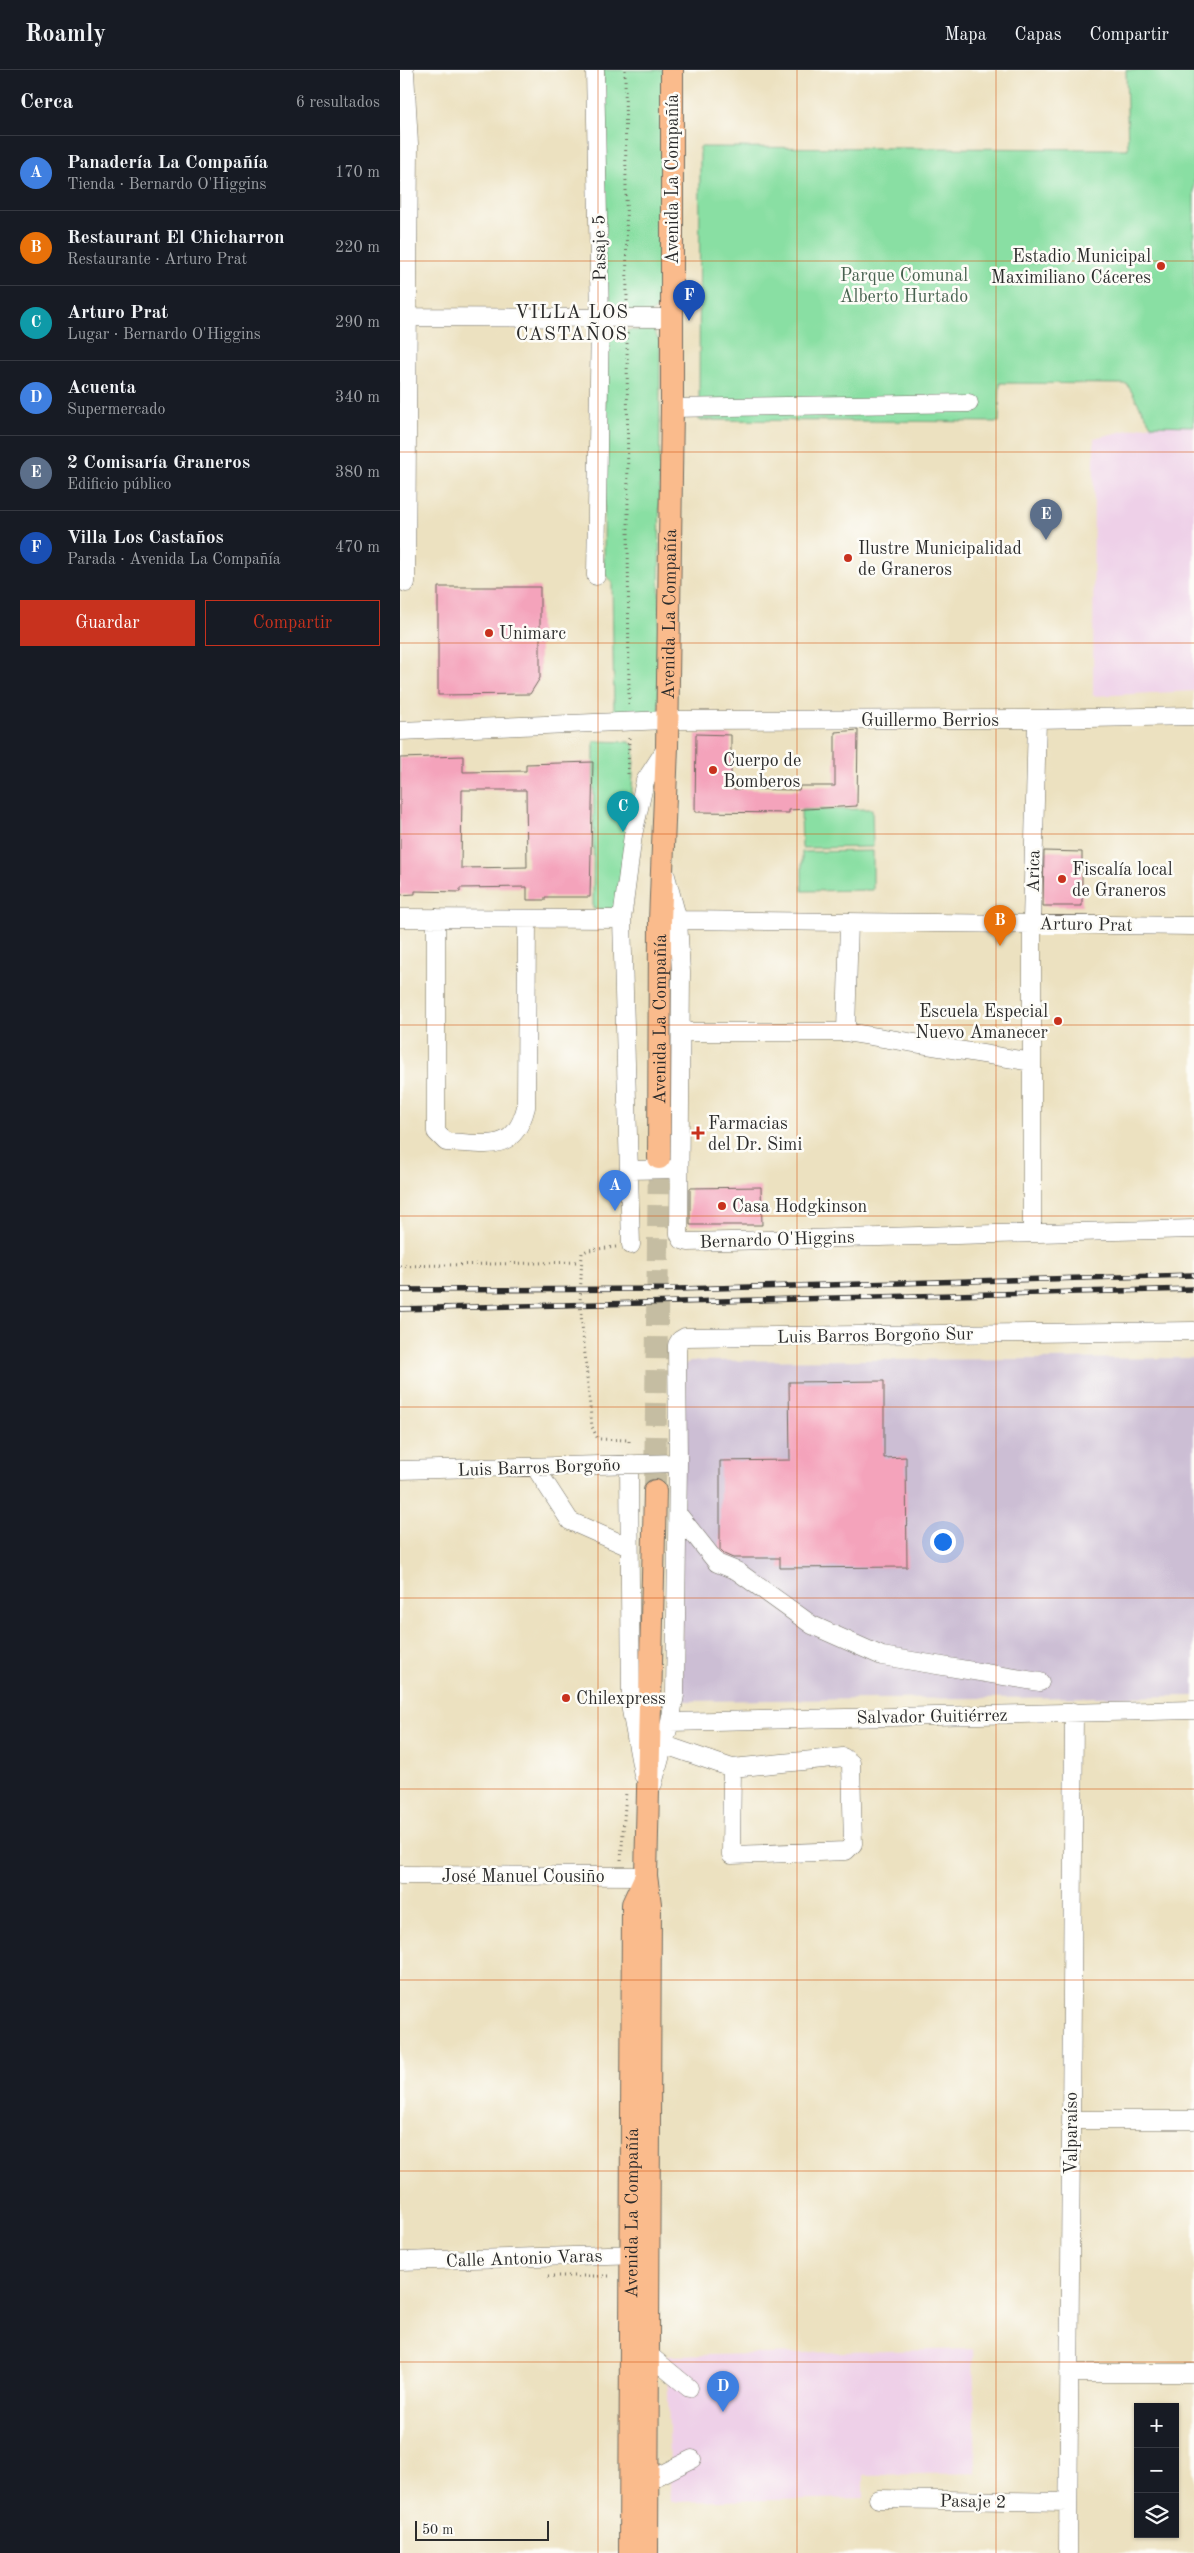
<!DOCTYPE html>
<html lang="es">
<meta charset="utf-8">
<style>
:root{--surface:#171b24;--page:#242831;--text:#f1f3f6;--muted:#9ea1a6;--line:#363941;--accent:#c8321e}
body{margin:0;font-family:"Old Standard TT",serif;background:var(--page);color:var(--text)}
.controls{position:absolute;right:15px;bottom:15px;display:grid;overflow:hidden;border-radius:0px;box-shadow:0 1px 4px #0004}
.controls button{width:45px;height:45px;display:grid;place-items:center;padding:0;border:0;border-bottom:1px solid var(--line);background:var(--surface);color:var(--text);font:25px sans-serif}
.scale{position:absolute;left:15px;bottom:12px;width:134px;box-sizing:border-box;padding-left:5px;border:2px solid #2b2b2b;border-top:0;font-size:14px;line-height:18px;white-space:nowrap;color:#2b2b2b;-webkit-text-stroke:4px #fdfcf7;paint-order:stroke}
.you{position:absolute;left:542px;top:1471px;width:18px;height:18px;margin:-12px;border:4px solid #fff;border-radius:50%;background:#1a73e8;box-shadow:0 0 0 8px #1a73e833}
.badge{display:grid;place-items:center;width:32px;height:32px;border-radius:50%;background:var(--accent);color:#fff;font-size:16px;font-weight:700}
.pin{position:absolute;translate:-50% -41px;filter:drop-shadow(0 1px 2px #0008)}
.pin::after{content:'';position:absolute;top:26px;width:18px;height:15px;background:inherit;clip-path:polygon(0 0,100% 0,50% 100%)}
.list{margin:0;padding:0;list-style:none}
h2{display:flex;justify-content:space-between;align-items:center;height:65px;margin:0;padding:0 20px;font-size:21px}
h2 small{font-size:16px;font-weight:400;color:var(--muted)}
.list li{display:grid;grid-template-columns:32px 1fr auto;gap:15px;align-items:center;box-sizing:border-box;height:75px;padding:0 20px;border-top:1px solid var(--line)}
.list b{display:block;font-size:19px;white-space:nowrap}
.list p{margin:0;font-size:16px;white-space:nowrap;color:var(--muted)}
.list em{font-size:16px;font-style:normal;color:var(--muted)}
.actions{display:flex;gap:10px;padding:15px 20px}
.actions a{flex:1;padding:11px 0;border:1px solid var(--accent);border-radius:0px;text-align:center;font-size:18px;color:var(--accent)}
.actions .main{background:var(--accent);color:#fff}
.icon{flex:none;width:28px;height:28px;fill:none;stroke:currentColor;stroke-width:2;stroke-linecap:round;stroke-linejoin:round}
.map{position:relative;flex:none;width:794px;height:2483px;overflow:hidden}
header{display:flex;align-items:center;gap:30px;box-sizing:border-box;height:70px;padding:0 25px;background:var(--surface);border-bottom:1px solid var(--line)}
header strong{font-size:24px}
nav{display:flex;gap:28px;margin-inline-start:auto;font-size:18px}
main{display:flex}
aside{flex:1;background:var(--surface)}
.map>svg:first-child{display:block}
.built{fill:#eed0e8}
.industrial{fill:#ccbed4}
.green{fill:#89dfa3;stroke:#5a8567}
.building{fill:#f4a3bb;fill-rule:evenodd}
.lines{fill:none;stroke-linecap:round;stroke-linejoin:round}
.major-tunnel{stroke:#c5bda2;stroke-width:22;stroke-dasharray:22 11;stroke-linecap:butt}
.minor-casing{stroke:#6f6b5f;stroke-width:19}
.major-casing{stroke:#6f6b5f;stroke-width:24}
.path{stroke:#6f6b5f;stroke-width:3;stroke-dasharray:1 4;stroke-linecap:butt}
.minor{stroke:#fff;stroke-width:18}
.major{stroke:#fabb8c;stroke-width:22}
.rail-casing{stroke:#2b2b2b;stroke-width:5.5}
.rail{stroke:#fdfcf7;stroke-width:4;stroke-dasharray:11;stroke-linecap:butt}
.grid{fill:none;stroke:#d5540f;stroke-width:1;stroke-opacity:0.55}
.poi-dot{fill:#c8321e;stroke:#fdfcf7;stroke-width:2}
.labels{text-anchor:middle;stroke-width:5;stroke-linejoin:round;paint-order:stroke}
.street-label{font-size:18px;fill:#2b2b2b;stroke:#fdfcf7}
.poi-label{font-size:18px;fill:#2b2b2b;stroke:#fdfcf7;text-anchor:start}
.park-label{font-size:18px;fill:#47614f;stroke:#fdfcf7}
.neighbourhood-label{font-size:19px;letter-spacing:1px;fill:#2b2b2b;stroke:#fdfcf7}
</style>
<header>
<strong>Roamly</strong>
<nav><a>Mapa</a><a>Capas</a><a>Compartir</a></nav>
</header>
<main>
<aside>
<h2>Cerca<small>6 resultados</small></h2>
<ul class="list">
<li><span class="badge" style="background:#3f7fe0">A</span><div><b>Panadería La Compañía</b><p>Tienda · Bernardo O'Higgins</p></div><em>170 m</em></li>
<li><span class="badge" style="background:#e8710a">B</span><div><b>Restaurant El Chicharron</b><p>Restaurante · Arturo Prat</p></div><em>220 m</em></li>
<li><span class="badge" style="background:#0f9aa8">C</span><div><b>Arturo Prat</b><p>Lugar · Bernardo O'Higgins</p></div><em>290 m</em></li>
<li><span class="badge" style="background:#3f7fe0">D</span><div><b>Acuenta</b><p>Supermercado</p></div><em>340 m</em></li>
<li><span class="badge" style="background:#5c6f8a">E</span><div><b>2 Comisaría Graneros</b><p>Edificio público</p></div><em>380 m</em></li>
<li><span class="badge" style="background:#1a4fb4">F</span><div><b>Villa Los Castaños</b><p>Parada · Avenida La Compañía</p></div><em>470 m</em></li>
</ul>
<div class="actions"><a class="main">Guardar</a><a>Compartir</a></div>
</aside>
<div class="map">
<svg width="794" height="2483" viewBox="0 0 794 2483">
<rect width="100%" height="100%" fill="#fdfcf7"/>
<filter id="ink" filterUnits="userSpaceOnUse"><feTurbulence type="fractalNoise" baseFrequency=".02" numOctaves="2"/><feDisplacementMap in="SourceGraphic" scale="10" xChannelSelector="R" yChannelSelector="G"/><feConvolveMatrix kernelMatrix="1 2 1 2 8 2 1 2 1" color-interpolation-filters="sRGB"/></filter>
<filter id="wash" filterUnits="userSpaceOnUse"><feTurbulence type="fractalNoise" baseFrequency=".0096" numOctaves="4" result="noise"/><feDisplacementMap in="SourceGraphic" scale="20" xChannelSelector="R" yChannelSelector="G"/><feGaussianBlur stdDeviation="1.12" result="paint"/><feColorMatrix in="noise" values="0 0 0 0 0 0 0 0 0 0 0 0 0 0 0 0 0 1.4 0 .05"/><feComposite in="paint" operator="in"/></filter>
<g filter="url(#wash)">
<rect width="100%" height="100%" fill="#ece1c0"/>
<path class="built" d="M751,355L794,356V621L693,626L694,368Z
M573,2279L576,2403L464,2405V2428L271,2432L267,2286Z"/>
<path class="industrial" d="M794,1288V1626L282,1631L280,1298L290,1291Z"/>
<path class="green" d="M203,0H263L264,232L249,245H205Z
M726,0H794V356L751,355L727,314L600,313L599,352L299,350L300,77L728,79Z
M253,260L260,272L259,642L214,643L212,513L204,503L205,261Z
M194,671L229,672L235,676L229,761L217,839H193Z
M472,739L473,777L402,778L401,740Z
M473,781V820L402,821V782Z"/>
<g id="blocks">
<path class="building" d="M38,517H140V608L130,624L38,625Z
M458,660L457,736L389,740V743L295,742L296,664L331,665V719L399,720L400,716H435V662Z
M63,686V702L126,701V694L193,692L190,827H145V830H127V817L60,818V822L15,821V824L0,825V688ZM62,720H126L127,797L61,798Z
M644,781L682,782V836H643Z
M361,1117L362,1155H290V1118Z
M484,1311V1388L506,1387L507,1497L380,1498V1488H333L324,1484L320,1480V1391L390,1390L389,1312Z"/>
</g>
</g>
<g filter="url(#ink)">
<use href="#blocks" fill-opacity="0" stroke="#6f6b5f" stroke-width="1"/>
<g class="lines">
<path class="major-tunnel" d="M255,1421L259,1088"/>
<defs>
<path id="minor" d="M195,0L200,248L196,506
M5,2L9,74L6,513
M0,247L271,248
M272,338L569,333
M0,661L267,650L637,649L794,646
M266,806L278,850L281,902L279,1164L282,1170L288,1172L794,1159
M0,848L222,849
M36,848V1062L46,1072C86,1073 114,1085 126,1037L127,849
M278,850L794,856
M281,962H446L632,992
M446,962L449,852
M229,1100L279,1099
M632,1162V853L637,649
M231,1175L222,849L233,765L245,711L267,677
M229,1394L231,1640L243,1705
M135,1397L170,1451L229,1477
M0,1400L278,1393
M278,1444L317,1493L337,1501L412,1555L482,1586L640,1612
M270,1652L794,1640
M265,1675L332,1698L443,1687L451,1693L453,1774L446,1781L331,1785L332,1698
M253,1714L270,1652L275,1625L278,1393L277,1275L280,1270L285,1267L794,1261
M0,1805L246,1806
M671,2050H794
M0,2191L243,2184
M248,2284L289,2318
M669,2303H794
M248,2411L292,2389
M478,2429L668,2432
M668,2483L674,1642"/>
<g id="major">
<path id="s1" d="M259,1088L260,851L267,677L272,338V0"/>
<path id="s2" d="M230,2483L233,1834L246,1806"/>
<path d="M247,2483L250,1834L246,1806L255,1421"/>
</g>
</defs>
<use href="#minor" class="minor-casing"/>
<use href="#major" class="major-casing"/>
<path class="path" d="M225,0L227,232
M227,263L229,634
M228,704L229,668
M216,1177L188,1180L182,1183L180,1234L192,1357L198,1369L229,1370V1379
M0,1196L180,1192
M221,1790L226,1722
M148,2206H212"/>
<use href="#minor" class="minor"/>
<use href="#major" class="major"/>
<defs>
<path id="rail" d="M0,1220L279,1219L794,1205
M0,1239L794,1219"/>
</defs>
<use href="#rail" class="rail-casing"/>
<use href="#rail" class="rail"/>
</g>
</g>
<path class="grid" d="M198,0V2483M397,0V2483M596,0V2483M0,191H794M0,382H794M0,573H794M0,764H794M0,955H794M0,1146H794M0,1337H794M0,1528H794M0,1719H794M0,1910H794M0,2101H794M0,2292H794"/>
<g class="poi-dot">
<circle cx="761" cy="196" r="5"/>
<circle cx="448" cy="488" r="5"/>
<circle cx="89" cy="563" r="5"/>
<circle cx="313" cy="700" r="5"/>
<circle cx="662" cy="809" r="5"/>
<circle cx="658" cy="951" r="5"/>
<path d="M295.5 1055.5h5v5h5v5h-5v5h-5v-5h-5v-5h5z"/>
<circle cx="322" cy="1136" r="5"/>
<circle cx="166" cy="1628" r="5"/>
</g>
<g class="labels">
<g class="street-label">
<text transform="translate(272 109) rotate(-90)" y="6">Avenida La Compañía</text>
<text transform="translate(199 178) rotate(-91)" y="6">Pasaje 5</text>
<text dy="6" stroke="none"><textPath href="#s1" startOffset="544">Avenida La Compañía</textPath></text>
<text x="530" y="656">Guillermo Berrios</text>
<text transform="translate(633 801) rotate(-89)" y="6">Arica</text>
<text transform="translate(686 854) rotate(1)" y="6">Arturo Prat</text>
<text dy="6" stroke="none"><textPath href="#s1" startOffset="139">Avenida La Compañía</textPath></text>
<text transform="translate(377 1169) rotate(-2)" y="6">Bernardo O'Higgins</text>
<text transform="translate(475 1265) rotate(-1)" y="6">Luis Barros Borgoño Sur</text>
<text transform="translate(139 1397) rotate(-2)" y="6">Luis Barros Borgoño</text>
<text transform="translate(532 1646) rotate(-1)" y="6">Salvador Guitiérrez</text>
<text x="123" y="1812">José Manuel Cousiño</text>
<text transform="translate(671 2063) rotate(-90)" y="6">Valparaíso</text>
<text dy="6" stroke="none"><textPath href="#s2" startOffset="340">Avenida La Compañía</textPath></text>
<text transform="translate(124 2188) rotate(-2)" y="6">Calle Antonio Varas</text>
<text transform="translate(573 2431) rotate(1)" y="6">Pasaje 2</text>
</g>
<g class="poi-label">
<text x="751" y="192" text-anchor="end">Estadio Municipal<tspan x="751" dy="21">Maximiliano Cáceres</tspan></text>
<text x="458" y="484">Ilustre Municipalidad<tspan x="458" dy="21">de Graneros</tspan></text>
<text x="99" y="569">Unimarc</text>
<text x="323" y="696">Cuerpo de<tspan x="323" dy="21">Bomberos</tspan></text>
<text x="672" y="805">Fiscalía local<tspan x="672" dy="21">de Graneros</tspan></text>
<text x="648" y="947" text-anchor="end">Escuela Especial<tspan x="648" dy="21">Nuevo Amanecer</tspan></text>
<text x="308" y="1059">Farmacias<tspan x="308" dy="21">del Dr. Simi</tspan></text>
<text x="332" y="1142">Casa Hodgkinson</text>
<text x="176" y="1634">Chilexpress</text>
</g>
<g class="park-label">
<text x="504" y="211">Parque Comunal<tspan x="504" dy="21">Alberto Hurtado</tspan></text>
</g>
<g class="neighbourhood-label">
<text x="172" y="248">VILLA LOS<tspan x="172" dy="22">CASTAÑOS</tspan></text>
</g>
</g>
</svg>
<div class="controls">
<button>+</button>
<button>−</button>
<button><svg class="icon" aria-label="layers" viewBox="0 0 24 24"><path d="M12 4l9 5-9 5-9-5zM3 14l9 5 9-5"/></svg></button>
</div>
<div class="scale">50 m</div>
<div class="you"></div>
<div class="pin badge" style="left:215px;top:1141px;background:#3f7fe0">A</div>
<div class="pin badge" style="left:600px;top:876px;background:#e8710a">B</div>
<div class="pin badge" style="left:223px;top:762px;background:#0f9aa8">C</div>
<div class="pin badge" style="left:323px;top:2342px;background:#3f7fe0">D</div>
<div class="pin badge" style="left:646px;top:470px;background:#5c6f8a">E</div>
<div class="pin badge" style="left:289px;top:251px;background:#1a4fb4">F</div>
</div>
</main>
